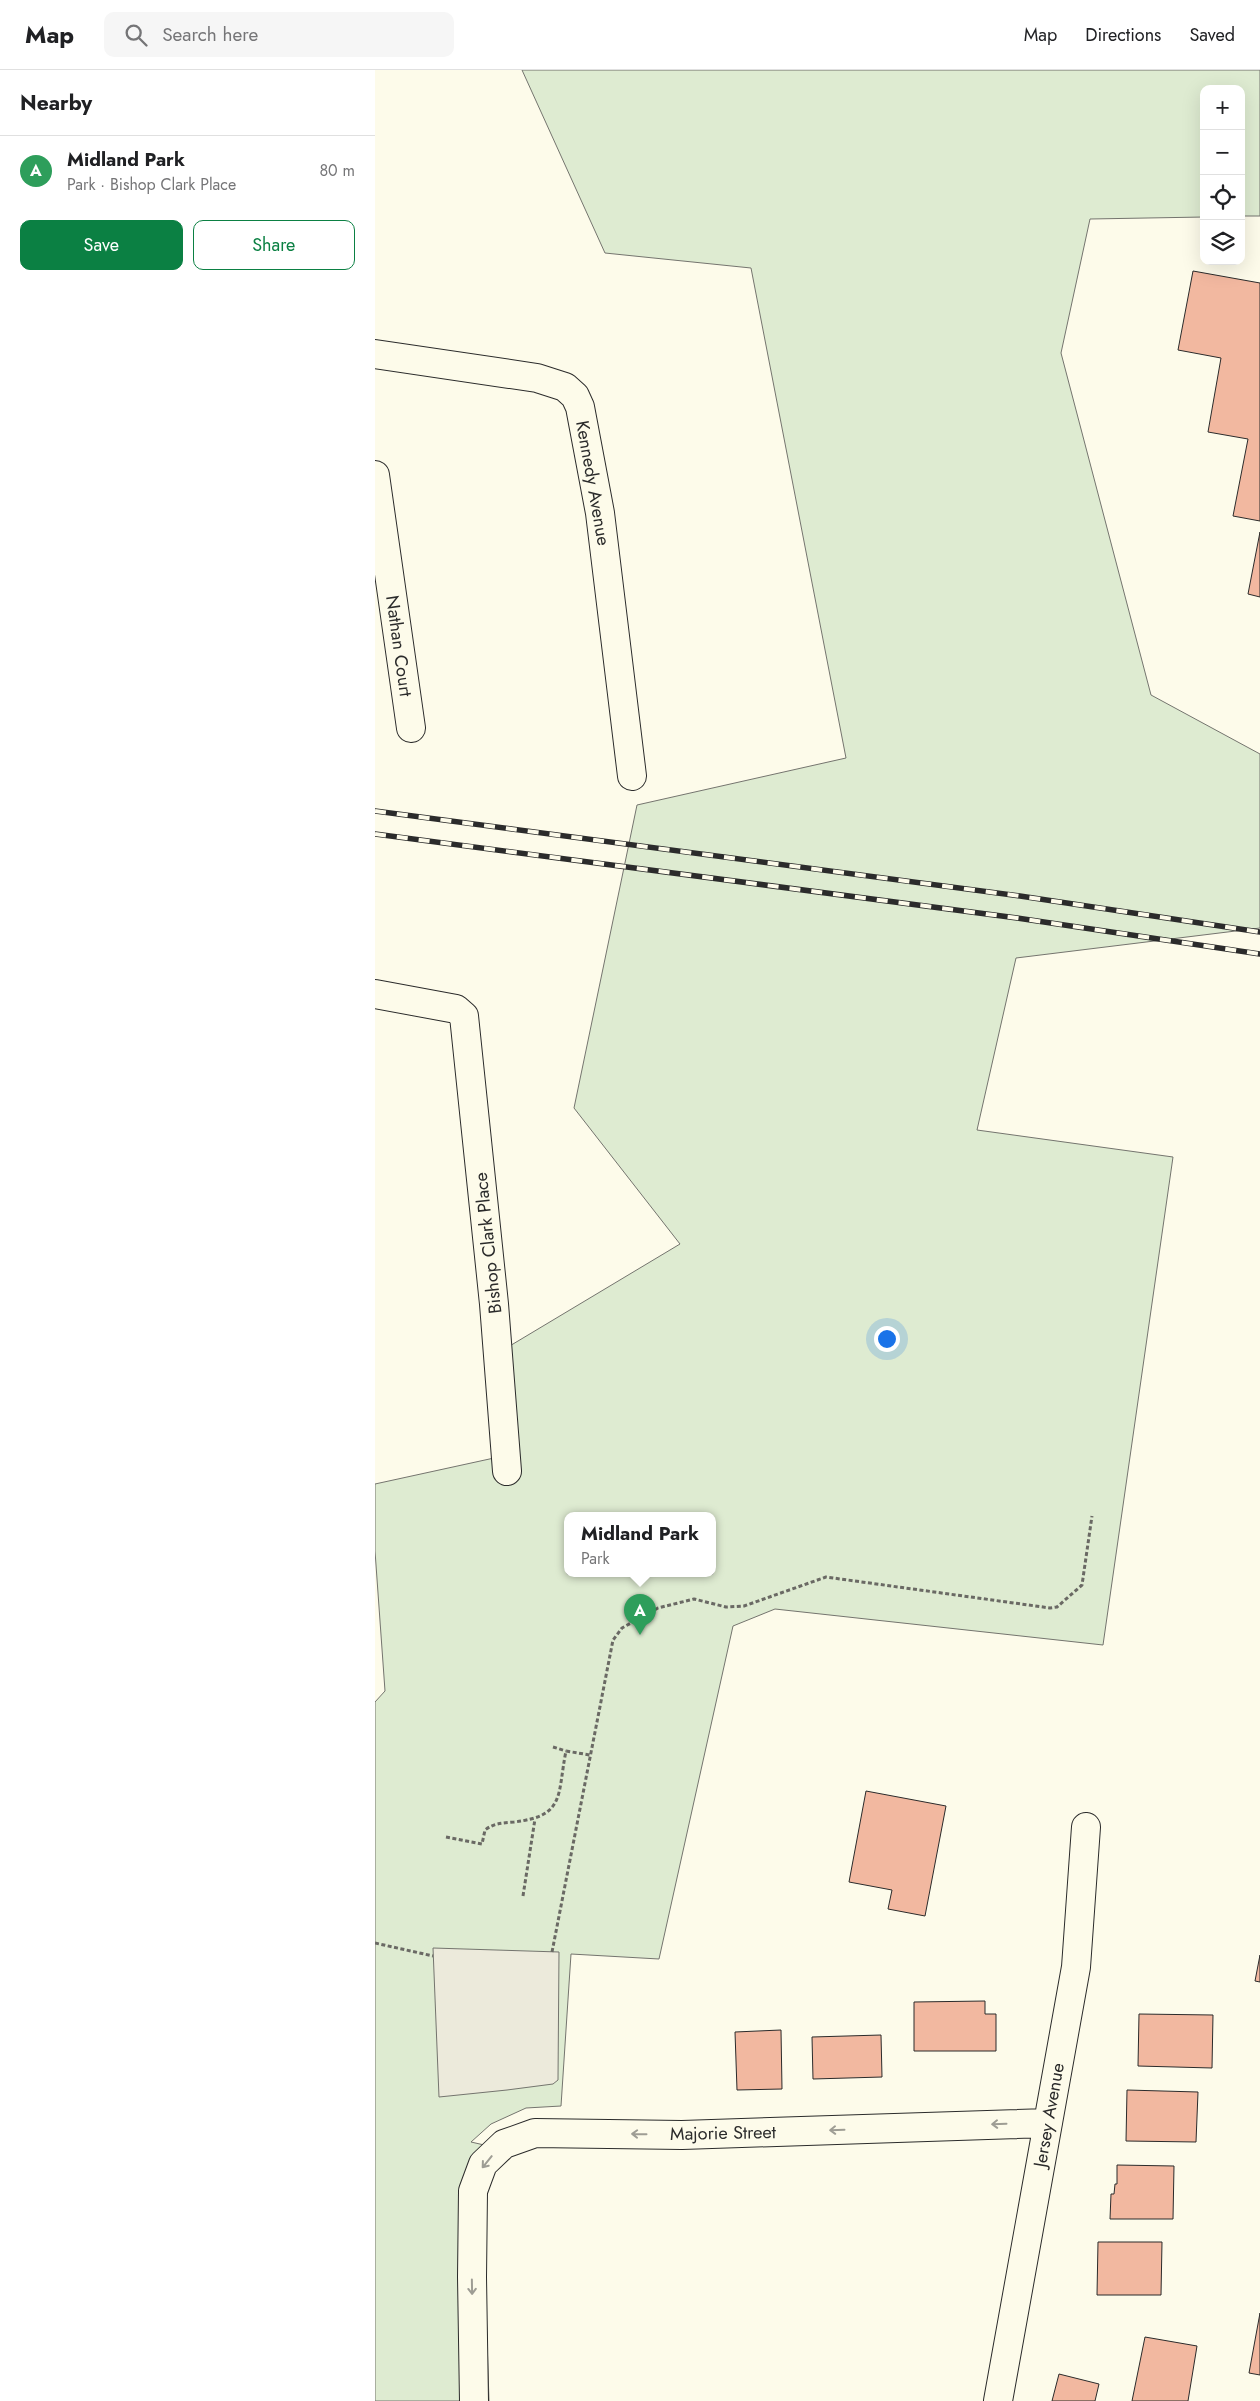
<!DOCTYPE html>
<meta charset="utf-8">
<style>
:root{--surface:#fff;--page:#f6f6f6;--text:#202124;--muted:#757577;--line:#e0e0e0;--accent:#0b8043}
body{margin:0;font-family:Jost,sans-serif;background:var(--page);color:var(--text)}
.controls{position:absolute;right:15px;top:15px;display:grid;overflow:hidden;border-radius:10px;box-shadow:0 5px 20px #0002}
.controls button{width:45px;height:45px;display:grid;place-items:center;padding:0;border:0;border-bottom:1px solid var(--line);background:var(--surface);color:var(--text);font:25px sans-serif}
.you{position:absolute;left:511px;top:1268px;width:18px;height:18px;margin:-12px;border:4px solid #fff;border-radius:50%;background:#1a73e8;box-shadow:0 0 0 8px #1a73e833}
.badge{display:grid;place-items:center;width:32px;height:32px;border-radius:50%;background:var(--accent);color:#fff;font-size:16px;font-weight:700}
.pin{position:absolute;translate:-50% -41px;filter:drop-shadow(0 1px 2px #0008)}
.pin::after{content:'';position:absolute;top:26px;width:18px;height:15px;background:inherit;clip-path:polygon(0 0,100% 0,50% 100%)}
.popup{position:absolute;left:189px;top:1442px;width:152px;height:65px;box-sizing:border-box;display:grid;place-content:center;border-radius:10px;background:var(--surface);filter:drop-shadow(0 1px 4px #0005);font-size:16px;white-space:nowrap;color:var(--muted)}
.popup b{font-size:19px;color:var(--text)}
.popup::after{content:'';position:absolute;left:50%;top:100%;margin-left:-10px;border:10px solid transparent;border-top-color:var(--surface)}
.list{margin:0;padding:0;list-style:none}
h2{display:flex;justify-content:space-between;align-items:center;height:65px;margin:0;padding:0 20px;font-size:21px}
h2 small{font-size:16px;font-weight:400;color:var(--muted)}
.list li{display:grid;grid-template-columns:32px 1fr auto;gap:15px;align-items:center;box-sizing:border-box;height:70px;padding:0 20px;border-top:1px solid var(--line)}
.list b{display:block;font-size:19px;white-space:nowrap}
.list p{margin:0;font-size:16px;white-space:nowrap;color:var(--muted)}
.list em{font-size:16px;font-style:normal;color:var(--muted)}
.actions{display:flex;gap:10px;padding:15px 20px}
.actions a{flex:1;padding:11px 0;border:1px solid var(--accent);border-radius:10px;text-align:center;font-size:18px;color:var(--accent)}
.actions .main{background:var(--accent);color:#fff}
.icon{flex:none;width:28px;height:28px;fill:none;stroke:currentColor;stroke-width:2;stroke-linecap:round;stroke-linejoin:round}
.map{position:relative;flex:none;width:885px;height:2331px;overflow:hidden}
header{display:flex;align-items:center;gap:30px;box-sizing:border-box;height:70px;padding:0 25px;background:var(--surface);border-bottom:1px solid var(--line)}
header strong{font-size:24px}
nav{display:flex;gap:28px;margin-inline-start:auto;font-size:18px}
.search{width:350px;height:45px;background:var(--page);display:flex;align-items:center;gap:12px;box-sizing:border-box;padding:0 18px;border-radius:10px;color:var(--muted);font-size:19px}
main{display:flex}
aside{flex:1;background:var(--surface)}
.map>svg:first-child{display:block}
.green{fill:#deebd1;stroke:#74746e;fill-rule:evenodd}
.parking{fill:#eceadb;stroke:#74746e}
.building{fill:#f2b8a0;stroke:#2b2b2b}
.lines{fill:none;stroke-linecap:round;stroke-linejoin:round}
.minor-casing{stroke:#2b2b2b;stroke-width:30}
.path{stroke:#6a6964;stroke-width:3;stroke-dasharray:4 2.5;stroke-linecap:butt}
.minor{stroke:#fdfbea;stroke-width:28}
.rail-casing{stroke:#2b2b2b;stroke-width:5.5}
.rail{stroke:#fdfbea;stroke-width:4;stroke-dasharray:11;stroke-linecap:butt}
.oneway{stroke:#9e9d94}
.labels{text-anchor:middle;stroke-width:4;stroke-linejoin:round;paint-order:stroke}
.street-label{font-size:18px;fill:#2b2b2b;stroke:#fdfbea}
</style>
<header>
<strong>Map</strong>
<div class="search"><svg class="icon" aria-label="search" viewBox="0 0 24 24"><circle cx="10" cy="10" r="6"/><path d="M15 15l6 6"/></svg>Search here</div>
<nav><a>Map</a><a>Directions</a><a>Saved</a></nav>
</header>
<main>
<aside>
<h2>Nearby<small></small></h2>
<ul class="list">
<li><span class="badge" style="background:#2e9e5b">A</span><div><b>Midland Park</b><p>Park · Bishop Clark Place</p></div><em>80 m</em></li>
</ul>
<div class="actions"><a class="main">Save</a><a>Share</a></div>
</aside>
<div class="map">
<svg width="885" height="2331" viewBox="0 0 885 2331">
<rect width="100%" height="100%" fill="#fdfbea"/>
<path class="green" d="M147,0H885V146H866V19H829V147L715,149L686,283L776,625L885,684V858L641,888L602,1060L798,1087L728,1575L400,1539L358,1556L284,1889L196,1884L186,2036L151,2038L116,2054L96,2072L118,2077L108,2146L114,2331H0V1632L10,1621L0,1481V1414L142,1383L133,1277L305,1174L199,1038L262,735L471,688L376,198L230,183ZM192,1446H338V1504H192Z"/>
<path class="parking" d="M58,1878L184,1882L183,2010L178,2014L132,2020L64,2027Z"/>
<path class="building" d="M818,201L885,213V451L858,446L873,369L833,362L846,288L803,280Z
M885,462V527L873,524Z
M491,1721L571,1736L550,1846L513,1839L517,1820L474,1812Z
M885,1885V1912L880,1911Z
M610,1931V1944H621V1981H539V1932Z
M764,1944L838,1945L837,1998L763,1996Z
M406,1960L407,2019L362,2020L360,1962Z
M506,1965L507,2007L438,2009L437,1967Z
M752,2020L823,2022L821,2072L751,2071Z
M742,2095L799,2096L798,2149H735L736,2124H739L740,2114H742Z
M723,2172H787L786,2225H722Z
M885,2243V2305L874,2303Z
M770,2267L822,2276L813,2331H757Z
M684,2304L724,2314L720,2331H677Z"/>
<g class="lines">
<defs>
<path id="minor" d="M0,284L162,308L190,317L200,326L205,337L225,443L257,706
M0,405L36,658
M0,924L81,939L89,946L119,1234L132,1401
M99,2331L97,2207L98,2121L108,2094L129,2074L160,2063L307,2065L673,2053
M623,2331L701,1897L711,1757"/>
</defs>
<use href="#minor" class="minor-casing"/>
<path class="path" d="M178,1677L191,1681
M71,1767L107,1774L110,1760C119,1753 128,1753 139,1752C191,1746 182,1725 191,1681L215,1685
M148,1826L160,1749
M0,1873L58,1886
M177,1882L238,1570L247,1558L283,1538L319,1529L351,1537L369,1536L451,1507L675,1538L682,1537L707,1515L717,1446"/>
<use href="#minor" class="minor"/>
<defs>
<path id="rail" d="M0,741L645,826L885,862
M0,764L642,848L885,884"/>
</defs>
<use href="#rail" class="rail-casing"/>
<use href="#rail" class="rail"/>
</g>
<defs><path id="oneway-shaft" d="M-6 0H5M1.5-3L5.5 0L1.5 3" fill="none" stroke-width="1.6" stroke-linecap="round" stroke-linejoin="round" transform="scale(1.25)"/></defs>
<g class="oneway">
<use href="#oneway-shaft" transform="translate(624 2054) rotate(178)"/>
<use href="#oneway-shaft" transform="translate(462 2060) rotate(178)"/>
<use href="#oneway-shaft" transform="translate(264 2064) rotate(-179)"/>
<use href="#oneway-shaft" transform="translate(112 2092) rotate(129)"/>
<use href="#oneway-shaft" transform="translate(97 2217) rotate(89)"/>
</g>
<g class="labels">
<g class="street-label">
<text transform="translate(218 413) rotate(80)" y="6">Kennedy Avenue</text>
<text transform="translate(24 576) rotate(82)" y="6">Nathan Court</text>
<text transform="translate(113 1173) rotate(-96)" y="6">Bishop Clark Place</text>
<text transform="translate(674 2045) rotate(-80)" y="6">Jersey Avenue</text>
<text transform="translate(348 2063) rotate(-1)" y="6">Majorie Street</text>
</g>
</g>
</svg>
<div class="controls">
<button>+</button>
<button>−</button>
<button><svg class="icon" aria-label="locate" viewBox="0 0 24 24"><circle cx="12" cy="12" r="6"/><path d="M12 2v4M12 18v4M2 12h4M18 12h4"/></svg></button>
<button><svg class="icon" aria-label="layers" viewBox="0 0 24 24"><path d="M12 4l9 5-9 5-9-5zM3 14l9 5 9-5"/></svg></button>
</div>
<div class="you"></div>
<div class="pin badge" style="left:265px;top:1565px;background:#2e9e5b">A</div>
<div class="popup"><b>Midland Park</b>Park</div>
</div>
</main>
